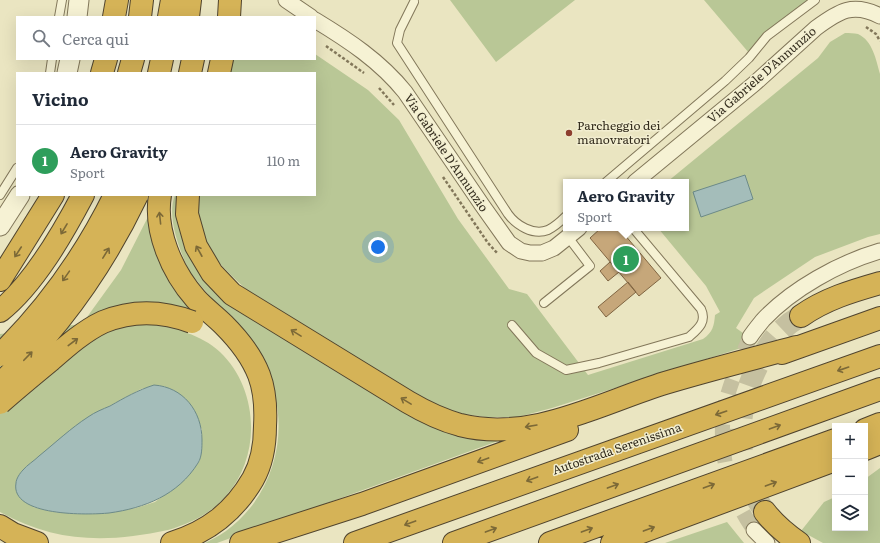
<!DOCTYPE html>
<html lang="it">
<meta charset="utf-8">
<style>
:root{--surface:#fff;--page:#f2f2f3;--text:#1f2937;--muted:#747a83;--line:#e0e1e3;--accent:#7c3aed}
body{margin:0;font-family:Literata,serif;background:var(--page);color:var(--text)}
.controls{position:absolute;right:12px;bottom:12px;display:grid;overflow:hidden;border-radius:0px;box-shadow:0 4px 16px #0002}
.controls button{width:36px;height:36px;display:grid;place-items:center;padding:0;border:0;border-bottom:1px solid var(--line);background:var(--surface);color:var(--text);font:20px sans-serif}
.you{position:absolute;left:378px;top:247px;width:14px;height:14px;margin:-10px;border:3px solid #fff;border-radius:50%;background:#1a73e8;box-shadow:0 0 0 6px #1a73e833}
.badge{display:grid;place-items:center;width:26px;height:26px;border-radius:50%;background:var(--accent);color:#fff;font-size:13px;font-weight:700}
.pin{position:absolute;translate:-50% -50%;border:2px solid #fff;box-shadow:0 1px 4px #0006}
.popup{position:absolute;left:563px;top:179px;width:126px;height:52px;box-sizing:border-box;display:grid;place-content:center;border-radius:0px;background:var(--surface);filter:drop-shadow(0 1px 3px #0005);font-size:13px;white-space:nowrap;color:var(--muted)}
.popup b{font-size:15px;color:var(--text)}
.popup::after{content:'';position:absolute;left:50%;top:100%;margin-left:-8px;border:8px solid transparent;border-top-color:var(--surface)}
.list{margin:0;padding:0;list-style:none}
h2{display:flex;justify-content:space-between;align-items:center;height:52px;margin:0;padding:0 16px;font-size:17px}
h2 small{font-size:13px;font-weight:400;color:var(--muted)}
.list li{display:grid;grid-template-columns:26px 1fr auto;gap:12px;align-items:center;box-sizing:border-box;height:72px;padding:0 16px;border-top:1px solid var(--line)}
.list b{display:block;font-size:15px;white-space:nowrap}
.list p{margin:0;font-size:13px;white-space:nowrap;color:var(--muted)}
.list em{font-size:13px;font-style:normal;color:var(--muted)}
.icon{flex:none;width:22px;height:22px;fill:none;stroke:currentColor;stroke-width:2;stroke-linecap:round;stroke-linejoin:round}
.map{position:relative;flex:none;width:880px;height:543px;overflow:hidden}
.search{position:absolute;background:var(--surface);box-shadow:0 4px 16px #0002;left:16px;top:16px;width:300px;height:44px;display:flex;align-items:center;gap:10px;box-sizing:border-box;padding:0 14px;border-radius:0px;color:var(--muted);font-size:15px}
.panel{position:absolute;background:var(--surface);box-shadow:0 4px 16px #0002;left:16px;top:72px;width:300px;height:124px;border-radius:0px}
.map>svg:first-child{display:block}
.green{fill:#b9c796;fill-rule:evenodd}
.water{fill:#a4bdba;stroke:#6c8a88}
.building{fill:#c6a77a;stroke:#806542}
.lines{fill:none;stroke-linecap:round;stroke-linejoin:round}
.minor-tunnel{stroke:#c5c0a0;stroke-width:15;stroke-dasharray:15 8;stroke-linecap:butt}
.motorway-tunnel{stroke:#c5c0a0;stroke-width:22;stroke-dasharray:22 11;stroke-linecap:butt}
.service-casing{stroke:#82775a;stroke-width:10}
.minor-casing{stroke:#82775a;stroke-width:17}
.tertiary-casing{stroke:#82775a;stroke-width:21}
.motorway-casing{stroke:#50442e;stroke-width:24}
.path{stroke:#82775a;stroke-width:2.5;stroke-dasharray:3 2;stroke-linecap:butt}
.service{stroke:#f6f2d4;stroke-width:8}
.minor{stroke:#f6f2d4;stroke-width:15}
.tertiary{stroke:#f6f2d4;stroke-width:19}
.motorway{stroke:#d5b357;stroke-width:22}
.motorway-bridge-casing{stroke:#50442e;stroke-width:24;stroke-linecap:butt}
.motorway-bridge{stroke:#d5b357;stroke-width:22}
.oneway{stroke:#7c6937}
.poi-dot{fill:#8d3e2e;stroke:#f2eed0;stroke-width:1.5}
.labels{text-anchor:middle;stroke-width:3;stroke-linejoin:round;paint-order:stroke}
.street-label{font-size:12px;fill:#332c1d;stroke:#f2eed0}
.poi-label{font-size:12px;fill:#332c1d;stroke:#f2eed0;text-anchor:start}
</style>
<div class="map">
<svg width="880" height="543" viewBox="0 0 880 543">
<rect width="100%" height="100%" fill="#eae5c1"/>
<path class="green" d="M450,0H575L496,62Z
M704,0H812L749,53Z
M845,33C849,33 854,33 858,34C873,41 876,60 880,74V234L868,237L815,257L754,298L736,328L757,343L552,408L518,417H486L449,412L412,392L247,290C215,261 195,241 197,195H315V73H228L232,59H315V54L368,90L399,120L458,219L509,289L527,294L588,375L703,339C713,332 714,326 715,315L720,312L706,286L658,228H686V182H667L818,58L830,42Z
M175,195H179L227,297L498,436V441L217,543H205C212,539 219,536 226,531C267,501 286,449 276,400C273,385 271,372 263,360C258,352 251,345 246,338C227,316 207,294 189,271C180,250 166,218 175,195Z
M151,211L196,312L187,333C199,337 210,343 220,352C259,389 262,457 225,497C210,514 189,524 168,530C107,543 56,543 0,512V334L82,324L121,270ZM154,386H164L202,429V448L199,462L187,477L155,502L136,508L108,513L80,514L54,512L33,507L89,417L141,389Z
M880,468V543H823L801,531L824,502L835,497V528H865V479Z
M727,522L744,543H665Z"/>
<path class="water" d="M745,175L753,199L701,217L693,192Z
M154,385C183,387 202,411 202,440C202,447 202,457 198,463C178,495 145,508 109,513C89,515 10,517 16,483C16,479 20,473 23,470C27,465 34,461 39,456C55,443 71,428 88,417C95,412 103,409 110,406C124,398 138,390 154,385Z"/>
<path class="building" d="M601,228H619L661,278L639,296L590,238Z
M610,262L619,272L608,281L600,271Z
M628,282L636,292L606,317L598,307Z"/>
<g class="lines">
<path class="minor-tunnel" d="M750,337C742,356 733,376 727,397C715,442 727,492 754,530"/>
<path class="motorway-tunnel" d="M765,512C760,504 754,495 750,486C747,479 746,470 744,462C736,427 743,394 759,363C764,353 770,342 777,335C784,327 792,321 801,316"/>
<defs>
<path id="service" d="M414,2L400,30L397,43L508,214C516,225 533,236 548,230C554,227 561,221 566,216
M59,17L62,0
M50,73L52,59
M606,182L725,81L749,58L767,36L815,0
M0,195L17,168
M544,303L590,266L568,237
M512,325L536,353L566,370L599,363L689,337C698,329 707,322 701,309L633,228"/>
<path id="minor" d="M286,0L311,17
M315,20C348,40 380,61 405,92L482,205L509,243L521,251L530,253H542L554,248L579,228
M635,182L754,84L816,28C839,11 853,2 880,16
M750,337C754,331 759,325 763,320C792,289 839,263 880,251
M754,530L767,543"/>
<path id="tertiary" d="M77,17L79,0
M67,73L70,59
M0,226L20,195"/>
<path id="motorway" d="M114,17L117,0
M140,17L142,0
M169,17L172,0
M188,17L190,0
M229,17L230,0
M102,73L106,59
M129,73L133,59
M159,73L162,59
M190,73L193,59
M219,73L222,59
M160,195C154,231 172,272 196,299C204,308 215,316 224,325C238,339 252,357 259,375C265,391 266,409 265,426C265,444 262,463 253,479C234,512 208,532 172,543
M188,195L187,214L196,246L212,273L232,294L408,402C425,412 442,420 460,425C531,443 600,403 665,383C708,370 752,359 796,347
M0,280L53,195
M0,311C34,284 63,233 83,195
M801,316C825,299 852,291 880,283
M782,353L880,318
M865,430L880,424
M865,449L880,443
M765,512C775,525 786,534 799,543
M0,526L13,534L37,543
M241,543L362,504L567,430
M355,543L880,356
M454,543L880,389
M550,543L835,440
M612,543L835,460"/>
</defs>
<use href="#service" class="service-casing"/>
<use href="#minor" class="minor-casing"/>
<use href="#tertiary" class="tertiary-casing"/>
<use href="#motorway" class="motorway-casing"/>
<path class="path" d="M866,27L876,34L880,41
M326,46L364,73
M379,88L394,105
M443,177L488,243L498,254"/>
<use href="#service" class="service"/>
<use href="#minor" class="minor"/>
<use href="#tertiary" class="tertiary"/>
<use href="#motorway" class="motorway"/>
<defs>
<path id="motorway-bridge" d="M0,355C47,309 86,254 115,195
M0,384C58,330 103,266 137,195
M0,403C17,388 34,374 51,360C67,346 84,331 103,322C132,310 163,311 192,322"/>
</defs>
<use href="#motorway-bridge" class="motorway-bridge-casing"/>
<use href="#motorway-bridge" class="motorway-bridge"/>
</g>
<defs><path id="oneway-shaft" d="M-6 0H5M1.5-3L5.5 0L1.5 3" fill="none" stroke-width="1.6" stroke-linecap="round" stroke-linejoin="round"/></defs>
<g class="oneway">
<use href="#oneway-shaft" transform="translate(160 218) rotate(-96)"/>
<use href="#oneway-shaft" transform="translate(64 229) rotate(121)"/>
<use href="#oneway-shaft" transform="translate(199 251) rotate(-119)"/>
<use href="#oneway-shaft" transform="translate(18 252) rotate(123)"/>
<use href="#oneway-shaft" transform="translate(106 253) rotate(-58)"/>
<use href="#oneway-shaft" transform="translate(66 276) rotate(125)"/>
<use href="#oneway-shaft" transform="translate(296 333) rotate(-148)"/>
<use href="#oneway-shaft" transform="translate(73 342) rotate(-37)"/>
<use href="#oneway-shaft" transform="translate(28 356) rotate(-46)"/>
<use href="#oneway-shaft" transform="translate(843 369) rotate(161)"/>
<use href="#oneway-shaft" transform="translate(406 401) rotate(-149)"/>
<use href="#oneway-shaft" transform="translate(721 413) rotate(161)"/>
<use href="#oneway-shaft" transform="translate(531 426) rotate(170)"/>
<use href="#oneway-shaft" transform="translate(775 427) rotate(-20)"/>
<use href="#oneway-shaft" transform="translate(483 460) rotate(160)"/>
<use href="#oneway-shaft" transform="translate(532 479) rotate(160)"/>
<use href="#oneway-shaft" transform="translate(771 484) rotate(-20)"/>
<use href="#oneway-shaft" transform="translate(613 486) rotate(-20)"/>
<use href="#oneway-shaft" transform="translate(709 486) rotate(-20)"/>
<use href="#oneway-shaft" transform="translate(410 523) rotate(160)"/>
<use href="#oneway-shaft" transform="translate(649 529) rotate(-20)"/>
<use href="#oneway-shaft" transform="translate(491 530) rotate(-20)"/>
<use href="#oneway-shaft" transform="translate(587 530) rotate(-20)"/>
</g>
<circle class="poi-dot" cx="569" cy="133" r="4"/>
<g class="labels">
<g class="street-label">
<text transform="translate(762 75) rotate(-41)" y="4">Via Gabriele D'Annunzio</text>
<text transform="translate(446 153) rotate(56)" y="4">Via Gabriele D'Annunzio</text>
<text transform="translate(617 449) rotate(-19)" y="4">Autostrada Serenissima</text>
</g>
<g class="poi-label">
<text x="577" y="130">Parcheggio dei<tspan x="577" dy="14">manovratori</tspan></text>
</g>
</g>
</svg>
<div class="controls">
<button>+</button>
<button>−</button>
<button><svg class="icon" aria-label="layers" viewBox="0 0 24 24"><path d="M12 4l9 5-9 5-9-5zM3 14l9 5 9-5"/></svg></button>
</div>
<div class="you"></div>
<div class="pin badge" style="left:626px;top:259px;background:#2e9e5b">1</div>
<div class="popup"><b>Aero Gravity</b>Sport</div>
<div class="search"><svg class="icon" aria-label="search" viewBox="0 0 24 24"><circle cx="10" cy="10" r="6"/><path d="M15 15l6 6"/></svg>Cerca qui</div>
<section class="panel">
<h2>Vicino<small></small></h2>
<ul class="list">
<li><span class="badge" style="background:#2e9e5b">1</span><div><b>Aero Gravity</b><p>Sport</p></div><em>110 m</em></li>
</ul>
</section>
</div>
